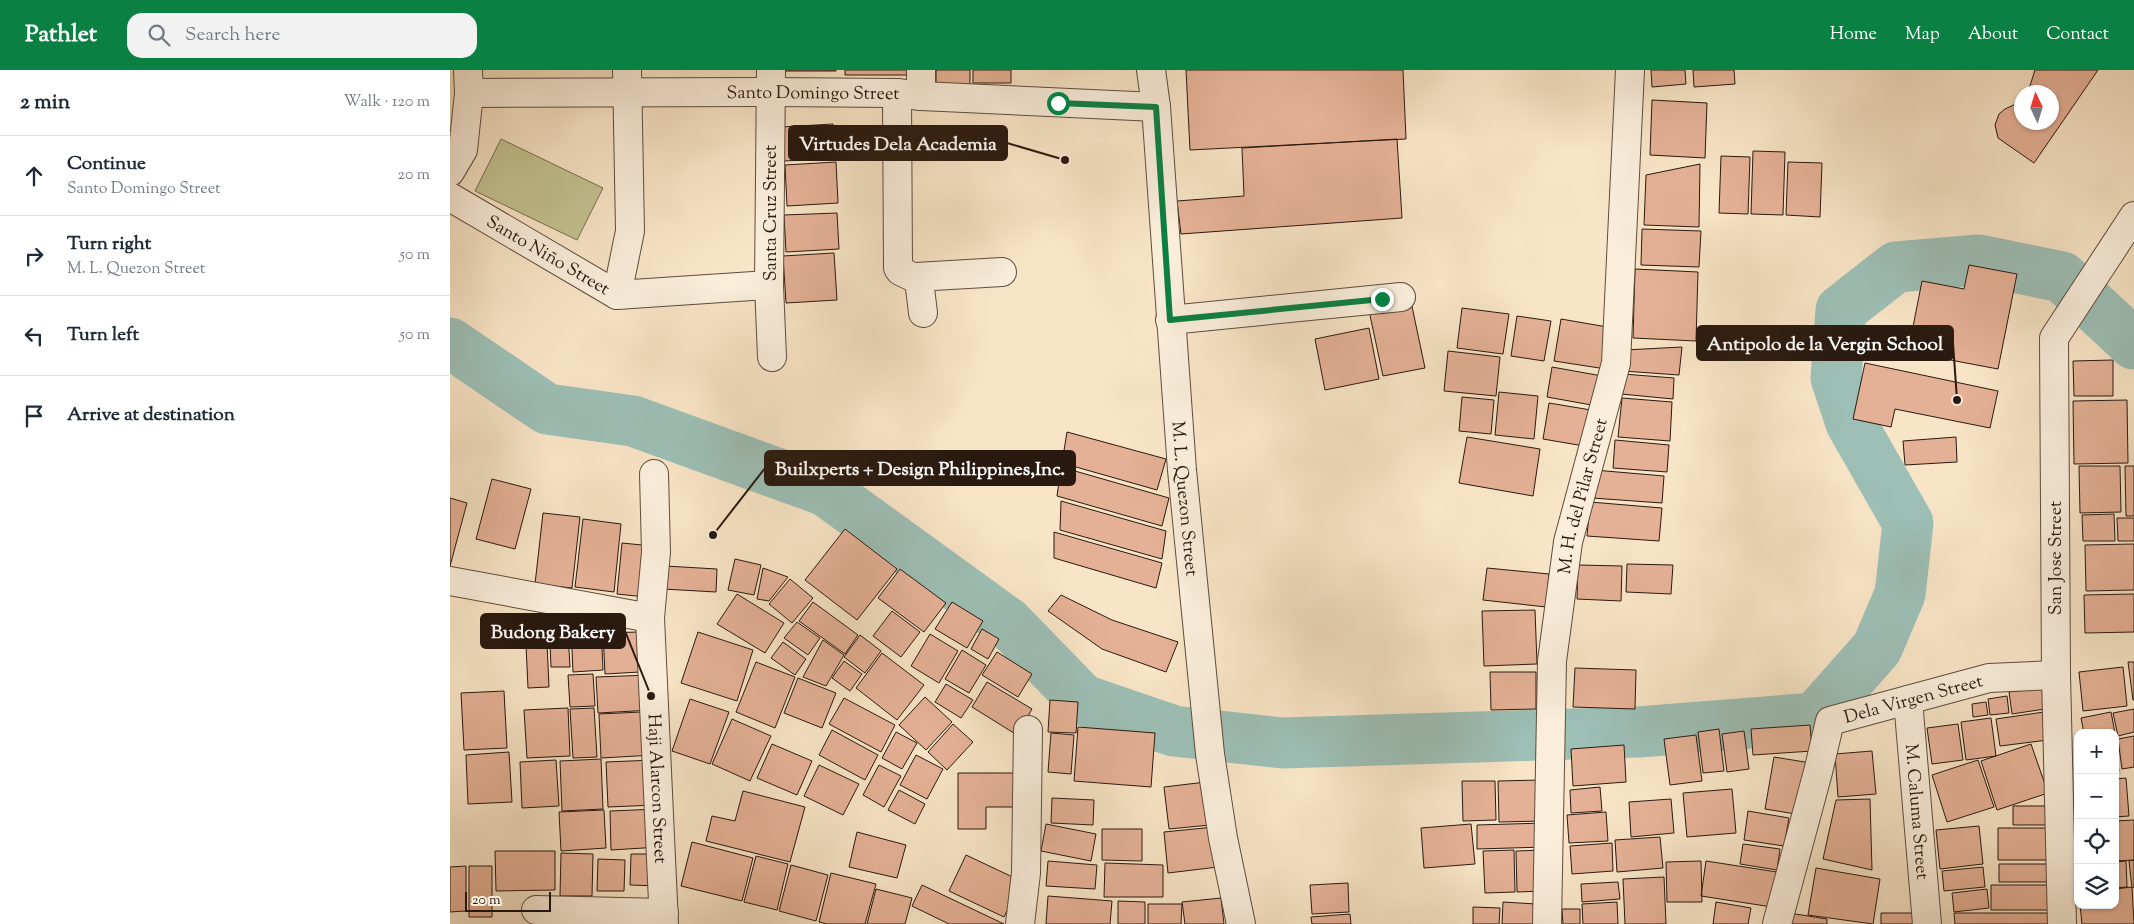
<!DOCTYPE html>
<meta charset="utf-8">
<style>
:root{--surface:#fff;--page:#f2f2f3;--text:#1f2937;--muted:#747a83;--line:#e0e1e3;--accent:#0b8043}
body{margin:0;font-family:"Sorts Mill Goudy",serif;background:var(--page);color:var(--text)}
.controls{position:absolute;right:15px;bottom:15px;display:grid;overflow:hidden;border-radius:10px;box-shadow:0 1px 4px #0004}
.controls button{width:45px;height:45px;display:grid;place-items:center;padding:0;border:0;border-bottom:1px solid var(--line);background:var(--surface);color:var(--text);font:25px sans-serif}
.compass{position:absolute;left:1564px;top:15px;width:45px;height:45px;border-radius:50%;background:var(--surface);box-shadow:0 1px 4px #0004;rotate:356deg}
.scale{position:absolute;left:15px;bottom:12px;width:86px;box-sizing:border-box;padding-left:5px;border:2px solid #29190f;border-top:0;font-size:14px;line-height:18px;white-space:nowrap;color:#29190f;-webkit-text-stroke:4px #faeedb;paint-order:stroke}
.stop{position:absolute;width:15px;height:15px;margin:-11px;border:4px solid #0b8043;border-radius:50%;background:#fff}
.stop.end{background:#0b8043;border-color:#fff;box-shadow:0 1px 5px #0008}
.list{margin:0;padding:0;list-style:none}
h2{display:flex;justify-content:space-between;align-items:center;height:65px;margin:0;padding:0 20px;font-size:21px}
h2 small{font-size:16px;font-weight:400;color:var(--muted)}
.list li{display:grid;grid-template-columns:32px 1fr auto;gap:15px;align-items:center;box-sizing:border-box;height:80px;padding:0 20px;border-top:1px solid var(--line)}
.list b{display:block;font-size:19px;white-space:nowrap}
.list p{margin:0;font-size:16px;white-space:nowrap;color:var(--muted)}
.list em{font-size:16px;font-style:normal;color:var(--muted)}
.icon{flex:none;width:28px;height:28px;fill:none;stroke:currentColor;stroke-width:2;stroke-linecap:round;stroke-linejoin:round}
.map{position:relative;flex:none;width:1684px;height:854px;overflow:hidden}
header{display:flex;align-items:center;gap:30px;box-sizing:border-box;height:70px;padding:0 25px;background:var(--accent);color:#fff}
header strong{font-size:24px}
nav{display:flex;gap:28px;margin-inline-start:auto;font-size:18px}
.search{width:350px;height:45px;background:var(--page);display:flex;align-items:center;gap:12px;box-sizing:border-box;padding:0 18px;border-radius:15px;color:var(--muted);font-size:19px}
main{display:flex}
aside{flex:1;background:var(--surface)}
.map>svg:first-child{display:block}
.green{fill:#c4c291;stroke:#766e50}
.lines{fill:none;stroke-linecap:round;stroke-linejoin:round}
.river{stroke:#9dbfb6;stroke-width:51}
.building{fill:#e5b196;stroke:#29190f}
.minor-casing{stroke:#5d4c3d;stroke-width:30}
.minor{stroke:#faeedb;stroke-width:28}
.route{stroke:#0b8043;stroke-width:6}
.labels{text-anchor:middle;stroke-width:4;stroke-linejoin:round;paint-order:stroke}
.street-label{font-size:18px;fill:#29190f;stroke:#faeedb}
.leader{fill:none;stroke:#29190f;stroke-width:2}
.callout-dot{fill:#29190f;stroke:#faeedb;stroke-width:2}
.callout{fill:#29190f;stroke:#29190f;stroke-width:2}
.callout-label{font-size:19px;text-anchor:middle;font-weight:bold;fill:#fff}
</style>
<header>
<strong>Pathlet</strong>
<div class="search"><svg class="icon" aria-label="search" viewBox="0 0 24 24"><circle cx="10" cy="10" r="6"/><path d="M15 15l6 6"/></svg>Search here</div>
<nav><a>Home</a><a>Map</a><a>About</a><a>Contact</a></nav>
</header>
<main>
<aside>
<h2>2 min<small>Walk · 120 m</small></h2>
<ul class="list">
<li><svg class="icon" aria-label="ahead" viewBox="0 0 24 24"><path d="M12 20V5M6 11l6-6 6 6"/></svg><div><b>Continue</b><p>Santo Domingo Street</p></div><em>20 m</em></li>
<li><svg class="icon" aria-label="right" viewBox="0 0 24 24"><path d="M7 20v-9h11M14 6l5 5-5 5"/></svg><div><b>Turn right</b><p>M. L. Quezon Street</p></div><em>50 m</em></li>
<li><svg class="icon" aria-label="left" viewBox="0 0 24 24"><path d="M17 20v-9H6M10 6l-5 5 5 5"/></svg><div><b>Turn left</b></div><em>50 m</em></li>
<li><svg class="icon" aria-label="arrive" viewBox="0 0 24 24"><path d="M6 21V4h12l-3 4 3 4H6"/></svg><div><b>Arrive at destination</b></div></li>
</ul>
</aside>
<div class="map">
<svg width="1684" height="854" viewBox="0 0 1684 854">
<rect width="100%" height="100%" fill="#f8e5c7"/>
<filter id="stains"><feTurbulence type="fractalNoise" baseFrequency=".004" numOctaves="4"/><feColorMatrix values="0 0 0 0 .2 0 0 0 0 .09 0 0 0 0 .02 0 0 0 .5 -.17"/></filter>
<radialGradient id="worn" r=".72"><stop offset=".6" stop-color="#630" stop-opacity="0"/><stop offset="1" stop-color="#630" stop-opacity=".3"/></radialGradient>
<path class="green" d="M51,69L153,118L127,170L25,121Z"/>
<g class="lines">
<path class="river" d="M0,273L97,339L183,351L376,421L558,553L633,630L724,661L832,673L1188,662L1365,648L1427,578L1450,524L1458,453L1401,353L1386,308L1391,240L1446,197L1529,190L1612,207L1684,274"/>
</g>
<path class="building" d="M336,0H386V1H336Z
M395,0H458V5H395Z
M486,0H520V16H486Z
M523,0H561V13H523Z
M736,0H953L956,69L740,80Z
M1201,0H1235L1236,14L1202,17Z
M1243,0H1284L1285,14L1244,17Z
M1585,0H1648L1584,93L1548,68L1545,55L1549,44L1555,39L1572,31V52H1602V22H1578Z
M1202,30L1257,33L1255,88L1200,85Z
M383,54L384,89L332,91L331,57Z
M947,69L952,148L731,164L727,131L794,126L792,78Z
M1303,81L1335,82L1333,145L1301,144Z
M1271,86L1300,87L1298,144L1269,143Z
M386,92L388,133L337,136L335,95Z
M1338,92L1372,93L1370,147L1336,145Z
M1250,94L1249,157L1194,155L1196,105Z
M387,143L389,179L336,182L334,145Z
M1192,159L1251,161L1249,197L1191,195Z
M384,183L387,230L336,233L333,186Z
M1519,195L1567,204L1548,299L1458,282L1472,211L1514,219Z
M1185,199L1248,202L1246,271L1183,268Z
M960,227L975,298L933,306L918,236Z
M1012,238L1059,244L1053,284L1007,278Z
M1067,246L1101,251L1094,291L1061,286Z
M1111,249L1163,258L1156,299L1104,291Z
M919,258L929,309L875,320L865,269Z
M1232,277L1229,305L1173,301L1175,280Z
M998,281L1050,287L1046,326L994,321Z
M1663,290V326H1624L1623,291Z
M1415,293L1548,321L1540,358L1445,339L1441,357L1403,349Z
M1102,297L1152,306L1147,336L1097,327Z
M1173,304L1224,308L1223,329L1171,324Z
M1049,322L1088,326L1084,369L1045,365Z
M1012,327L1044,330L1041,364L1009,361Z
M1172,328L1222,332L1220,371L1168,367Z
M1677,330L1678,393L1624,394L1623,331Z
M1099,333L1141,340L1134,376L1093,369Z
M617,362L716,389L707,420L612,393Z
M1017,367L1090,379L1083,426L1009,413Z
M1506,367L1507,392L1455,395L1453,371Z
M1165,370L1219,375L1217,402L1163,398Z
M1629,396H1670L1671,442L1630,443Z
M1675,396H1684V446H1676Z
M611,397L719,428L712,456L607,426Z
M1144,400L1214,406L1212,433L1142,428Z
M42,409L81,419L65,479L26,469Z
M0,428L17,433L0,496Z
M611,431L716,461L712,489L610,460Z
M1140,432L1212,438L1209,471L1137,466Z
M93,443L130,447L122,518L85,514Z
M1664,444L1665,471H1633L1632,445Z
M1667,448H1684V471H1668Z
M133,449L171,454L164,522L125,517Z
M395,459L447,499L407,550L355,510Z
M604,462L712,493L706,518L604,488Z
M172,473L202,476L196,527L167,524Z
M1684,474V520L1636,521L1635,475Z
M285,489L311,495L304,525L278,520Z
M1177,494L1223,495L1221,524L1176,522Z
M1128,495L1172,496L1171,531L1127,529Z
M215,496L267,499L266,522L213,519Z
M313,498L338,507L319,531L307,529Z
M1037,498L1099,504L1096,537L1033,530Z
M450,499L496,533L474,562L428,528Z
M340,509L363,528L342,553L319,534Z
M287,524L334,553L315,583L267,554Z
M1684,524V562L1635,563L1634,525Z
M611,525L662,550L728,572L716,602L652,579L598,541Z
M363,532L408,565L395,584L349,551Z
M502,532L533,551L517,578L485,559Z
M1085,540L1087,594L1034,596L1032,541Z
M442,541L470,562L451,587L423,566Z
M117,547L120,597H101L99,549Z
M96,552L99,617L78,618L75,554Z
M347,552L370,568L358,585L334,568Z
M151,556L153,600L123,602L121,557Z
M532,559L549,569L538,589L521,579Z
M188,562L190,602L155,604L153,563Z
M248,562L303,580L287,631L231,613Z
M480,564L508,581L489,613L461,596Z
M410,565L431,581L415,603L394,587Z
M373,570L394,585L376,616L353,607Z
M333,572L356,589L345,605L321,588Z
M512,580L536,595L519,623L495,609Z
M547,582L582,604L568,627L532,605Z
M432,583L474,615L447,650L406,618Z
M394,591L412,604L400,621L382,608Z
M306,592L345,607L325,658L286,642Z
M1678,592H1684V630H1683Z
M1673,597L1677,636L1633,641L1629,602Z
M1125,598L1186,600L1185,639L1123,637Z
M1040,602H1086V639L1041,640Z
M143,604L145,636L120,637L118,605Z
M200,605L202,640L148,643L146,607Z
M348,608L386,623L372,658L334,643Z
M537,612L582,639L567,665L522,637Z
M496,614L523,630L511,648L485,632Z
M1592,618L1595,639L1562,644L1559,622Z
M54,621L57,678L14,680L11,623Z
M1557,626L1559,643L1540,645L1538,629Z
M475,627L502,652L476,680L449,655Z
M394,628L445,655L431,682L379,654Z
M240,629L279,642L260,694L222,681Z
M600,630L628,632L626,663L598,662Z
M1536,632L1538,645L1523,647L1522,634Z
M118,638L120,686L77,688L74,640Z
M144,638L147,687L123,688L120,639Z
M1684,639V662L1668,666L1663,643Z
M191,642V656H202L204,685L151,688L149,644Z
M1594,642L1598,670L1550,676L1546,649Z
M1661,642L1665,663H1634L1631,648Z
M1541,648L1546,686L1516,690L1511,652Z
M282,649L321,666L300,711L262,694Z
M503,654L523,672L497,700L478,682Z
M1508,654L1513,690L1482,694L1477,658Z
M1360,655L1362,681L1303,685L1301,659Z
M628,657L705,663L701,717L624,711Z
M1269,659L1274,701L1253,703L1248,662Z
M382,660L428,685L415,710L369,685Z
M1294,661L1299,699L1277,702L1272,664Z
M446,662L467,673L452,699L432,688Z
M601,663L624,665L621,704L598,702Z
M1246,665L1252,711L1220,715L1214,669Z
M1684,666V697L1672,699L1668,669Z
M322,674L362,691L347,725L307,708Z
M1581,674L1598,723L1547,740L1531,691Z
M1174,675L1176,712L1123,716L1121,679Z
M1665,675L1669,701L1665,702Z
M1422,681L1426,724L1388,727L1385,684Z
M59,682L62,732L18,734L16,685Z
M466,685L493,699L477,729L450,715Z
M1324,687L1361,693L1352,745L1315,739Z
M151,689L153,739L112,741L110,691Z
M106,690L109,736L72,738L70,692Z
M204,690L206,735L158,737L156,692Z
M1528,690L1544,737L1497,752L1482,705Z
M369,695L409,714L393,745L354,726Z
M429,695L451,706L434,737L413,725Z
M508,703H571V737H536V759H508Z
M1676,708L1679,746L1665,747V709Z
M1091,710L1092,751L1049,752L1048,711Z
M1012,711H1045L1046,750L1013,751Z
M756,712L760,755L719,759L714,717Z
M1150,717L1152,741L1121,743L1120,720Z
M1282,719L1286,763L1237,767L1233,723Z
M449,720L475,734L465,754L438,740Z
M293,721L355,737L340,792L256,771L262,746L285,751Z
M602,728L644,730L643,755L601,753Z
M1221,729L1224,763L1181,767L1179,732Z
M1420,729L1422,800L1373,789L1386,730Z
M1563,736H1600V755H1563Z
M208,739L210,777L161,780L160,741Z
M154,740L156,778L111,781L109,742Z
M1298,741L1339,748L1334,776L1294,770Z
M1156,742L1158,771L1119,773L1117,745Z
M1684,750V790L1665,791V751Z
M1094,753L1095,777L1027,779V755Z
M596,754L646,764L641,791L591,781Z
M1021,754L1025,794L974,798L971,758Z
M1529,756L1533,794L1490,799L1486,760Z
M764,757L768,797L718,803L714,762Z
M1548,758H1602V790H1548Z
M652,759H692V791L652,790Z
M407,762L456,775L447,808L399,797Z
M1210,767L1213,798L1167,802L1165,770Z
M242,772L303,788L292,831L231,816Z
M1162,773L1163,801L1122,804L1120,776Z
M1293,774L1330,779L1327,800L1290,794Z
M1064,780L1065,822L1035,823L1033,781Z
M1094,780L1095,821L1067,822L1066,781Z
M45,781H105V820L46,821Z
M111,783L143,784L142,826H110Z
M181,784H208V816L180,815Z
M516,785L571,811L554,847L499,821Z
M306,786L338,794L327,840L294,832Z
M148,789L175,790L174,821H147Z
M1684,790V817L1682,818L1679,791Z
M598,791L647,795L645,819L596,816Z
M1251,791L1252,832H1217L1216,792Z
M1256,791L1327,802L1322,837L1251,826Z
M1676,791L1677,817L1665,818V792Z
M655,793L713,795V827H654Z
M1549,794H1600V812H1549Z
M341,795L378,805L366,851L329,841Z
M16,796V841L0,842V797Z
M19,796H42V847H19Z
M1533,797L1535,817L1494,821L1492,801Z
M1366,798L1430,809L1423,854L1358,845Z
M381,803L426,814L415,854H377L369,852Z
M1214,807L1216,854H1175L1173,809Z
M1168,812L1170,829L1132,832L1131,814Z
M898,813L899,842L862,844L860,815Z
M472,815L554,854H499L462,836Z
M1541,815H1600L1599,840H1541Z
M1682,817L1684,854H1632L1630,835H1665V819Z
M426,819L462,828L455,854H417Z
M1537,819L1539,838L1504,842L1502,823Z
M598,826L662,831L660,854H596Z
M771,828L774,854H735L732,832Z
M668,831L695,832V854H668Z
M1053,832L1086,834L1085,854H1052Z
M1167,832L1168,854H1133L1132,834Z
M1266,832L1301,838L1298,854H1263Z
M698,834H732L731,854H698Z
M1023,837L1050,838L1049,854H1023Z
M1112,839H1130V854H1113Z
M1339,843L1377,849V854H1337Z
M1431,843H1470V854H1431Z
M1504,843H1605V854H1505Z
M900,844L901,854H862L861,847Z"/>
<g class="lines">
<defs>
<g id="minor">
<path d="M321,0L319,215L322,287"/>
<path d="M471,0V26"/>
<path id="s1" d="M701,0L706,37L732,400L760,684L773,768L791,854"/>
<path id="s2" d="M19,23L321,22L447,23L471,26L706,37"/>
<path d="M447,23L448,198L450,201L469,210L473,243"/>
<path d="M0,102L13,80L19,23L18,0"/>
<path id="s3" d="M0,127L167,225L319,215"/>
<path d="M466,207L552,202"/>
<path d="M167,225L180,161L177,0"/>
<path d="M720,250L951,227"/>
<path id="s4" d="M204,404L206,482L200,548L214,854"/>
<path d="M0,511L200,548"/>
<path id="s5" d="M1458,630L1477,854"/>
<path d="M86,840L214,843"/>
<path d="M570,854L576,803L578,660"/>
<path id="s6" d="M1097,854L1102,591L1118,472L1166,293L1180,0"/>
<path id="s7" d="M1327,854L1368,702L1380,651L1539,608L1606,605"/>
<path d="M1612,854L1606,605L1604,268L1684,146"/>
</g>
</defs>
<use href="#minor" class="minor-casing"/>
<use href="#minor" class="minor"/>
</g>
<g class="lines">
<path class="route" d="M608,33L706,37L720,250L932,229"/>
</g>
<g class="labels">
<g class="street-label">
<text dy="6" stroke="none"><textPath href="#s2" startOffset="344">Santo Domingo Street</textPath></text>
<text transform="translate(320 143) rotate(-90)" y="6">Santa Cruz Street</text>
<text dy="6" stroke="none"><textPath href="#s3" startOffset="114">Santo Niño Street</textPath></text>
<text dy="6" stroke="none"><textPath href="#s6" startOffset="431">M. H. del Pilar Street</textPath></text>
<text dy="6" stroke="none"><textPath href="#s1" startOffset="430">M. L. Quezon Street</textPath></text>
<text transform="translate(1605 488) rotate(-90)" y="6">San Jose Street</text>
<text dy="6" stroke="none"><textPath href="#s7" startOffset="296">Dela Virgen Street</textPath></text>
<text dy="6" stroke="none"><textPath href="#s4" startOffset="315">Haji Alarcon Street</textPath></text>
<text dy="6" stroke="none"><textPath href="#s5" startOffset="112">M. Caluma Street</textPath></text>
</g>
</g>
<path class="leader" d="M615 90L557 73M1507 330L1503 273M263 465L315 398M201 626L175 561"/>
<g class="callout-dot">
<circle cx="615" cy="90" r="5"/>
<circle cx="1507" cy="330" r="5"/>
<circle cx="263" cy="465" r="5"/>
<circle cx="201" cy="626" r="5"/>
</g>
<g class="callout">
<rect x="339" y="56" width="218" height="34" rx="5"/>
<rect x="1247" y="256" width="256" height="34" rx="5"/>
<rect x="315" y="381" width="310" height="34" rx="5"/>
<rect x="31" y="544" width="144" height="34" rx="5"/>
</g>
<g class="callout-label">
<text x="448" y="80">Virtudes Dela Academia</text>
<text x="1375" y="280">Antipolo de la Vergin School</text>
<text x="470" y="405">Builxperts + Design Philippines,Inc.</text>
<text x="103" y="568">Budong Bakery</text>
</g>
<rect width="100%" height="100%" filter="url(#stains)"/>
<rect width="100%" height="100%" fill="url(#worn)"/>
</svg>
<div class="controls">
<button>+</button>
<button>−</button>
<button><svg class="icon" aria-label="locate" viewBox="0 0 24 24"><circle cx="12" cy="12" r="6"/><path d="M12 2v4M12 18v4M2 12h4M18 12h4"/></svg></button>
<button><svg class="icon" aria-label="layers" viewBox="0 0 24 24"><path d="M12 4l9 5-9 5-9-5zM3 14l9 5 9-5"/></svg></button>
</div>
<svg class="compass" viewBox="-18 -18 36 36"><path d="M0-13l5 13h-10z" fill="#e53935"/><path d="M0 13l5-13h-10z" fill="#747a83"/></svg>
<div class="scale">20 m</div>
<div class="stop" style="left:608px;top:33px"></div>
<div class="stop end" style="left:932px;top:229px"></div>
</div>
</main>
